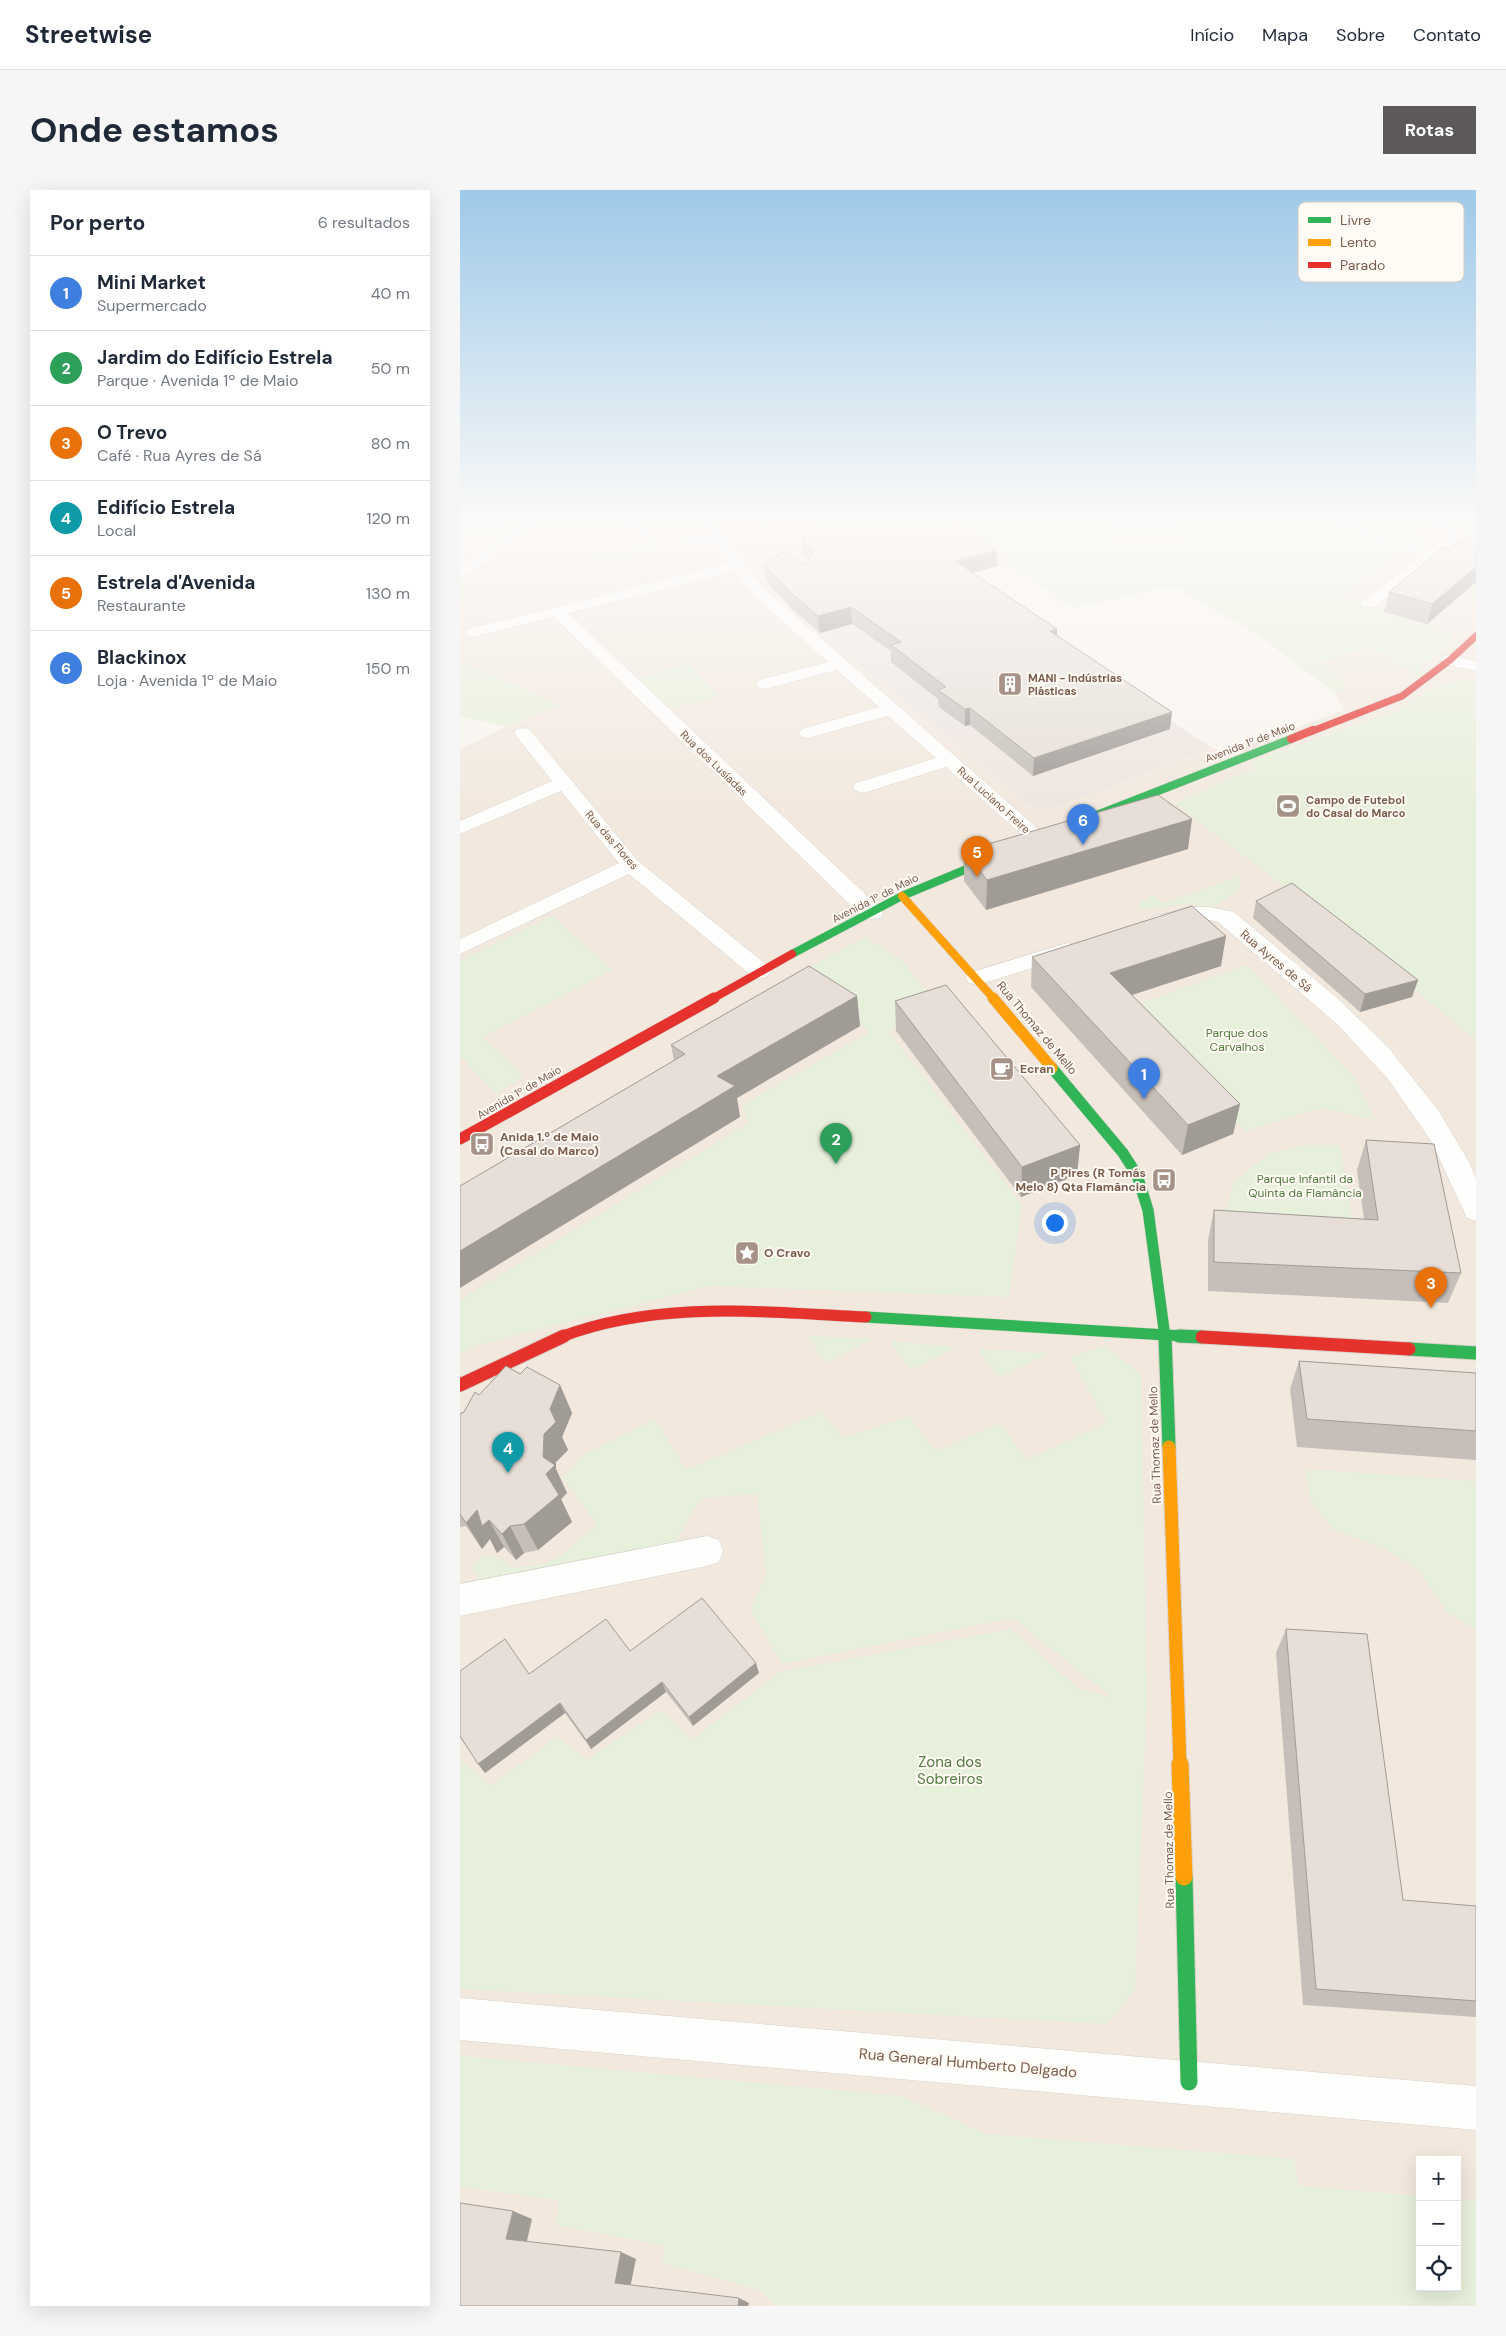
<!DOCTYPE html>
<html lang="pt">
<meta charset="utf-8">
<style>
:root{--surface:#fff;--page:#f6f6f7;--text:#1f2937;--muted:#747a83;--line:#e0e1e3;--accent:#5c585b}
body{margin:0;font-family:"DM Sans",sans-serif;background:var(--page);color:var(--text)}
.controls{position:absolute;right:15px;bottom:15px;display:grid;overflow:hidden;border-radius:0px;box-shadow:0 5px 20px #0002}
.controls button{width:45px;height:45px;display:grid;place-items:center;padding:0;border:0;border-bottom:1px solid var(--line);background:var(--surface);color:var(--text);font:25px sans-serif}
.you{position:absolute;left:594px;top:1032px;width:18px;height:18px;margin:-12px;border:4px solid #fff;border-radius:50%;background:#1a73e8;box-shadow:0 0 0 8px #1a73e833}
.badge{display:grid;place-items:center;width:32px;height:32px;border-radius:50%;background:var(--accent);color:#fff;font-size:16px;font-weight:700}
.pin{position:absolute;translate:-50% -41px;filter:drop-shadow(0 1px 2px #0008)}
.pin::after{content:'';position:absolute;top:26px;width:18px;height:15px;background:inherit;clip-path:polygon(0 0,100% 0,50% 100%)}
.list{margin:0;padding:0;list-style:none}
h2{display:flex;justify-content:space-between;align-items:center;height:65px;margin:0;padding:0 20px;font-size:21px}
h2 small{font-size:16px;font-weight:400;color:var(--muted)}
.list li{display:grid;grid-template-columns:32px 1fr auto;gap:15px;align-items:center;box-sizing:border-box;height:75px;padding:0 20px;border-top:1px solid var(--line)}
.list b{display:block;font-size:19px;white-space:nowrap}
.list p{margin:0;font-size:16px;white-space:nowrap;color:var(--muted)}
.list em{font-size:16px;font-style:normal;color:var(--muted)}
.icon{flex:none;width:28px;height:28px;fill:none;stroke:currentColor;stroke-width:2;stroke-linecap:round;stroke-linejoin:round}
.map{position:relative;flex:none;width:1016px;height:2116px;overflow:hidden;border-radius:0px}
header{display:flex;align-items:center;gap:30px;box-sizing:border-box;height:70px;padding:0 25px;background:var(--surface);border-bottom:1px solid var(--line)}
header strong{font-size:24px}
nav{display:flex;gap:28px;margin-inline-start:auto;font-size:18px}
.intro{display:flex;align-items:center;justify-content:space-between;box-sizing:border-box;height:120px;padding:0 30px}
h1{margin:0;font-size:35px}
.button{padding:12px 22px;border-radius:0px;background:var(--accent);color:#fff;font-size:18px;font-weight:700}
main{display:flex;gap:30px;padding:0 30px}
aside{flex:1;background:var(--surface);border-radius:0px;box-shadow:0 5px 20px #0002}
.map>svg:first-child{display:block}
.residential{fill:#f2e8de}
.industrial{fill:#ede5e0}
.green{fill:#e7f0db}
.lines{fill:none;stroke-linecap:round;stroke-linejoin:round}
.street-casing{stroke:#d7d1cb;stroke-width:1}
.fast-far3-casing{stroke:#d9d2cb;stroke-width:9}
.fast-far2-casing{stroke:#d9d2cb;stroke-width:12}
.fast-far1-casing{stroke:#d9d2cb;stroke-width:15}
.fast-casing{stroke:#d9d2cb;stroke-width:19}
.slow-far3-casing{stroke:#d9d2cb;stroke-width:9}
.slow-far2-casing{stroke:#d9d2cb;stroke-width:12}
.slow-far1-casing{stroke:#d9d2cb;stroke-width:15}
.slow-casing{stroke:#d9d2cb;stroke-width:19}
.jam-far3-casing{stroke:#d9d2cb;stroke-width:8}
.jam-far2-casing{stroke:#d9d2cb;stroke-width:9}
.jam-far1-casing{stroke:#d9d2cb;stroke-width:12}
.jam-casing{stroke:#d9d2cb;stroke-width:15}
.street{fill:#fefefd;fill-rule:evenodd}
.fast-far3{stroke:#30b455;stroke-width:8}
.fast-far2{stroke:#30b455;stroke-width:11}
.fast-far1{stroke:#30b455;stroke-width:13}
.fast{stroke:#30b455;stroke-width:17}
.slow-far3{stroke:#ff9f0a;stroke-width:8}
.slow-far2{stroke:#ff9f0a;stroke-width:11}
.slow-far1{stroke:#ff9f0a;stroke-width:13}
.slow{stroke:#ff9f0a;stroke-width:17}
.jam-far3{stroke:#e5322d;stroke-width:7}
.jam-far2{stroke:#e5322d;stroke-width:8}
.jam-far1{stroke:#e5322d;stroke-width:11}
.jam{stroke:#e5322d;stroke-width:13}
.wall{fill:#c6bfb9}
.shaded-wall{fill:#a19b96}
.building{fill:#e6ded7;stroke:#a19b96}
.labels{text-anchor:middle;stroke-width:4;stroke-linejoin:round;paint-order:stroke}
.far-poi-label{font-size:11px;font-weight:bold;fill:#7a5c4d;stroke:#fffaf3;text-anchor:start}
.far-street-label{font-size:11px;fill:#7a5c4d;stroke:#fffaf3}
.street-label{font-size:12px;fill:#7a5c4d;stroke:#fffaf3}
.park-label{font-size:12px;fill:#537a41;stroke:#fffaf3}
.poi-label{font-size:12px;font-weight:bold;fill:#7a5c4d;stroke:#fffaf3;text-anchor:start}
.near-park-label{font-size:15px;fill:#537a41;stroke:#fffaf3}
.near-street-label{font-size:15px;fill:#7a5c4d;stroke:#fffaf3}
.key{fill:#fffaf3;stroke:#d7cbc1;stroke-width:1}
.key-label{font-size:14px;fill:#7a5c4d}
</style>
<header>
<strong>Streetwise</strong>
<nav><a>Início</a><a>Mapa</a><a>Sobre</a><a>Contato</a></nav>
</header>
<div class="intro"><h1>Onde estamos</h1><a class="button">Rotas</a></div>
<main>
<aside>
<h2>Por perto<small>6 resultados</small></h2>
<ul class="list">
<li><span class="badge" style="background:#3f7fe0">1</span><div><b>Mini Market</b><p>Supermercado</p></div><em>40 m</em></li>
<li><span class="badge" style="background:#2e9e5b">2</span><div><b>Jardim do Edifício Estrela</b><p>Parque · Avenida 1º de Maio</p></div><em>50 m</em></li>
<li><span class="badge" style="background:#e8710a">3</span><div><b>O Trevo</b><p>Café · Rua Ayres de Sá</p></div><em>80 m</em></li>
<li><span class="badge" style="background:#0f9aa8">4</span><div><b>Edifício Estrela</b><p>Local</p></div><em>120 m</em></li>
<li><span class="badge" style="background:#e8710a">5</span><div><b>Estrela d'Avenida</b><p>Restaurante</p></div><em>130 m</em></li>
<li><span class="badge" style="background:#3f7fe0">6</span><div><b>Blackinox</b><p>Loja · Avenida 1º de Maio</p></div><em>150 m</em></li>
</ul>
</aside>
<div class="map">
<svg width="1016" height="2116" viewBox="0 0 1016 2116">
<rect width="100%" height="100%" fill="#f9f5f0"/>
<path class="residential" d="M45,330H251L332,419L574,620L591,619L752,558L769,562L884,520L875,503L887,495L860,472L910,457L958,486L965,481L958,478L994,450L906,417L882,405L941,363L965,357L973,348L936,330H1016V511L954,526L769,588L715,614L889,745L1016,850V2011L997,2009V1970H960V2006L839,1996L834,1969L526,1944L441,1906L0,1866V559L45,537L101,515L0,472V349L28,358L58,341Z
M0,1997L99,2010L96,2035L206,2056L203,2073L300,2100L316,2116H0Z"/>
<path class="industrial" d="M250,330H491L552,372L495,387L752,558L591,619L574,620L332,419Z"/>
<path class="green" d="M491,330H643L658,354L730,352L717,330H936L973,348L965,357L941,363L882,405L906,417L991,444L994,449L958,478L966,482L958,486L910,457L860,472L887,495L875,503L798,445L714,396L612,418L548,373L552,372Z
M184,351L204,361L139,376L129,366Z
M0,472L101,515L45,537L0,526Z
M228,474L260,506L212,518L178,489Z
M998,490H1016V850L889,745L715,614L769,588L796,579L789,572L941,519L973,498Z
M779,686L781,697L757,716L725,714L682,720L679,714L692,705L705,713Z
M92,726L152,780L23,847L64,887L36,903L0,866V771Z
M405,747L444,772L481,822L428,841L562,1015L549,1107L250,1096L18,1155L0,1164V1110L289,933L282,915L410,842L333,786Z
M787,775L893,886L915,930L861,918L785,941L665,819Z
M843,955H880L894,1040L763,1031L774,992L810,963Z
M348,1146L413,1149L366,1173Z
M430,1151L497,1157L450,1180Z
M644,1156L681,1184L687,1507L675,1799L647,1834L0,1799V1569L31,1596L97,1547L127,1569L201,1521L232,1550L320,1482L551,1439L619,1499L653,1508L553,1428L322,1474L291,1420L306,1385L297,1304L241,1308L214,1354L23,1398L12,1378L20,1367H41L50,1378L85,1374L101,1365L137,1335L103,1287L125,1264L195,1229L226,1280L361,1222L383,1248L449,1226L475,1261L541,1233L566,1270L647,1233L610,1167Z
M518,1159L588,1163H589L539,1187Z
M845,1279L1016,1291V1439L988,1423L957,1378L921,1357L874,1340L851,1311Z
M0,1866L441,1906L526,1944L834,1969L839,1996L960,2006V2097H997V2009L1016,2011V2116H316L300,2100L202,2073L206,2056L96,2035L99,2010L0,1997Z"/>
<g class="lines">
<defs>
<path id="street" d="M68,330H85L5,387L0,389V377Z
M153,330H170L204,350L248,345L237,330H252L306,400L585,645L588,649L585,653L578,655L571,653L486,577L410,601L403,603L396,601L393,597L396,593L476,568L428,526L348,548L342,547L339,543L342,539L419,517L377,480L305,499L299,498L296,494L299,490L368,472L294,406L275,381L108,423L420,718L423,723L420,728L412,729L404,728L94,427L13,447L7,445L5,442L7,439L269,373L254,353L201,359Z
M868,330H887L925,347L970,359L978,353L991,348L959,330H977L1002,342L1016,334V345L1013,348L1016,349V356L1012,357L1002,354L988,359L915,417H903L901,414L903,411L961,366L915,353L870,333Z
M990,465L1016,471V481L984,474L982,470L984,466Z
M63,538L69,539L178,671L308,776L311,781L308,786L300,788L292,786L169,684L0,764V749L159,673L101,601L0,644V631L92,591L54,543L57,539Z
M734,717H750L774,722L877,808L928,857L978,920L1009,972L1016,988V1031L1007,1028L971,951L928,889L877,834L758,732C736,724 716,741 695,736L692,731L695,726Z
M607,753L615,755L618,760L615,765L517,795L509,793L506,788L509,783Z
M247,1346L259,1350L263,1361L259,1372L247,1376L0,1426V1394Z
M0,1808L1016,1896V1940L0,1850Z"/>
<path id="fast-far3" d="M624,630L831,549
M332,764L442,706L538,666"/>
<path id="fast-far2" d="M592,878L663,963L677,985L688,1020L705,1147
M406,1127L740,1147"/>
<path id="fast-far1" d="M705,1146L709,1257
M719,1146L742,1147
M949,1159L1016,1163"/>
<path id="fast" d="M724,1687L729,1892"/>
<path id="slow-far3" d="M442,706L534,809"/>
<path id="slow-far2" d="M533,808L592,878"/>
<path id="slow-far1" d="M709,1257L720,1575"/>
<path id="slow" d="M720,1574L724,1687"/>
<path id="jam-far3" d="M850,542L942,506L990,470L1016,446"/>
<path id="jam-far2" d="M831,549L853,540
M252,809L332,764"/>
<path id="jam-far1" d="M0,949L254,808
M101,1147C198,1110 305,1122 406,1127"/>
<path id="jam" d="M742,1147L949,1159
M0,1195L104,1146"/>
</defs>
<use href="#street" class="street-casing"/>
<use href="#fast-far3" class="fast-far3-casing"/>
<use href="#fast-far2" class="fast-far2-casing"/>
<use href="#fast-far1" class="fast-far1-casing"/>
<use href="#fast" class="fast-casing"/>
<use href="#slow-far3" class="slow-far3-casing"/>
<use href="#slow-far2" class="slow-far2-casing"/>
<use href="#slow-far1" class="slow-far1-casing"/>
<use href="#slow" class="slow-casing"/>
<use href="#jam-far3" class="jam-far3-casing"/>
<use href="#jam-far2" class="jam-far2-casing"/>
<use href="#jam-far1" class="jam-far1-casing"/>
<use href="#jam" class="jam-casing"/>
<use href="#street" class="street"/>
<use href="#fast-far3" class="fast-far3"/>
<use href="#fast-far2" class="fast-far2"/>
<use href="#fast-far1" class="fast-far1"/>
<use href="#fast" class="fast"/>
<use href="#slow-far3" class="slow-far3"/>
<use href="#slow-far2" class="slow-far2"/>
<use href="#slow-far1" class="slow-far1"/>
<use href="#slow" class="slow"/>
<use href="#jam-far3" class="jam-far3"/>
<use href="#jam-far2" class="jam-far2"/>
<use href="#jam-far1" class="jam-far1"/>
<use href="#jam" class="jam"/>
</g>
<path class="wall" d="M1016,339V392L967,434L924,422L929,402L990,359Z
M341,349L537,360V376L512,383L597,446L710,539L573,586L510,535L505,536L479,517L478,509L431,472V461L392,434L360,443L332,419L306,391L304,375H345L349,369L343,364Z
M728,659L526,720L504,691V661Z
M796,711L958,790L952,807L900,822L793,728Z
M572,767L761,776L672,805L780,914L773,944L722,965L571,797Z
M397,806L400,836L277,908L280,927L214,871L211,855Z
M435,811L620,955L617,985L561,1007L436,841Z
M906,950L1001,1083L988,1113L748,1101V1050L754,1020L904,1029L897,980Z
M839,1171L1016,1183V1270L837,1257L830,1199Z
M60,1184L100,1195L112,1223L102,1247L108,1260L96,1272V1279L107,1303L101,1309L112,1332L78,1360L64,1363L56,1370L44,1357L37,1363L30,1349L22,1359L6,1336L0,1337V1224L4,1222L19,1205Z
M826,1439L943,1710L1016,1716V1827L843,1815L816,1463Z
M170,1461L299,1483L233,1536L206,1502L131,1559L105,1523L25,1583L0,1547V1481L69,1484Z"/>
<path class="shaded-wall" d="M537,360V376L495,388V371Z
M1016,377V392L967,434L972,414Z
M391,417L392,434L360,443L358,426Z
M597,439V456L590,441Z
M510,518V535L505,536V519Z
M712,522L710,539L573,586L574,568Z
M732,629L728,659L526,720L527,690Z
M766,746L761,776L647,813L650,783Z
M958,790L952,807L900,822L905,804Z
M397,806L400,836L277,908L280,927L0,1098V1061L257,886Z
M780,914L773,944L722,965L728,935Z
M620,955L617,985L561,1007L562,977Z
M100,1195L112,1223L102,1247L108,1260L96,1272V1279L107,1303L101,1309L112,1332L78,1360L64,1334L86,1284L83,1267L84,1244L90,1219Z
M17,1320L29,1330L44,1357L37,1363L30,1349L22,1359L6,1333Z
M50,1336L64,1363L56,1370L42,1344Z
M296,1473L299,1483L233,1536L229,1527Z
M202,1492L206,1502L131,1559L126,1550Z
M100,1513L105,1523L25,1583L18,1574Z
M53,2021L72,2029L66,2055L46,2049Z
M161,2062L176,2069L170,2098L155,2093Z
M279,2108L289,2113L288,2116H278Z"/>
<path class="building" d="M368,330H493L537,360L495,371L597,439L590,441L712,522L574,568L510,518L505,519L478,500L486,497L431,455L441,452L391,417L358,426L330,402L304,375L322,362L345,375L355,360L341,349Z
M1015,339H1016V377L972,414L929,402L984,357L990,359Z
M698,605L732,629L527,690L504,661Z
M832,693L958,790L905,804L796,711Z
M732,716L766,746L650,783L780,914L728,935L572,767Z
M349,776L397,806L257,886L275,896L0,1061V996L225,864L211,855Z
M486,795L620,955L562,977L435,811Z
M906,950L974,954L1001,1083L754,1072V1020L918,1030Z
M839,1171L1016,1183V1241L847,1229Z
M46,1176L60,1184L67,1177L100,1195L90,1219L96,1232L84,1244L83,1267L95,1275L86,1284L99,1305L64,1334L50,1336L42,1344L29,1330L22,1336L17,1320L6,1333L0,1324V1224L4,1222L15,1202L19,1205Z
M242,1408L296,1473L229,1527L202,1492L126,1550L100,1513L18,1574L0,1546V1481L45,1449L69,1484L146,1429L170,1461Z
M826,1439L907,1444L943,1710L1016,1716V1811L856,1799Z
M0,2013L53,2021L46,2049L161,2062L155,2093L279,2108L278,2116H0Z"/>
<linearGradient id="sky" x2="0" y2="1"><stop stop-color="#9ec9e9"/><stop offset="0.53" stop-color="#fcfaf8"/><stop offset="1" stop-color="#fcfaf8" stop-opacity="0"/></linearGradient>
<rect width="1016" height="626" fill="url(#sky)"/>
<defs>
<symbol id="building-square" viewBox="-11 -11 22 22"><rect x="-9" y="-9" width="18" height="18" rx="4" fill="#a69286" stroke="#fffaf3"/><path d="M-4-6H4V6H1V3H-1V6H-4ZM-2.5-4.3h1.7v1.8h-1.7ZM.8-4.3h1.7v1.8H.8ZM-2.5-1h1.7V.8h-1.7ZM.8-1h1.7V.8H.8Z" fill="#fff"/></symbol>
<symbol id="stadium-square" viewBox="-11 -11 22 22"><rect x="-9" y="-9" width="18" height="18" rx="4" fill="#a69286" stroke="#fffaf3"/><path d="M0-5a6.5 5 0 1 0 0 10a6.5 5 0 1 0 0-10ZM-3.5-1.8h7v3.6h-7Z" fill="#fff"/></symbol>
<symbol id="cafe-square" viewBox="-11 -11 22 22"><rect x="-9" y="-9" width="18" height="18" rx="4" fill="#a69286" stroke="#fffaf3"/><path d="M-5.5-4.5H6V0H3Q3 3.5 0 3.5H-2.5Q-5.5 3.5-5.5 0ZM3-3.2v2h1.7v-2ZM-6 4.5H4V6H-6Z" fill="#fff"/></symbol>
<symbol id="bus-square" viewBox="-11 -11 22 22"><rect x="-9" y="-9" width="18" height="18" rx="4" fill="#a69286" stroke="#fffaf3"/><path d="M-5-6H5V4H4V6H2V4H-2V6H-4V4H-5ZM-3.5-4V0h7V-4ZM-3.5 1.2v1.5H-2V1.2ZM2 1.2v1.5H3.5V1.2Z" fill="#fff"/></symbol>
<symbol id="sight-square" viewBox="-11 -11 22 22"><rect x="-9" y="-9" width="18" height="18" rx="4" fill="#a69286" stroke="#fffaf3"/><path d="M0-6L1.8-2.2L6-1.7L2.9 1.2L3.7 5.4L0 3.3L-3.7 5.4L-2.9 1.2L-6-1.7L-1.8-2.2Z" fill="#fff"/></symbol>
</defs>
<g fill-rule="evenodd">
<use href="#building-square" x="536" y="480" width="28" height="28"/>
<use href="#stadium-square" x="814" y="602" width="28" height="28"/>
<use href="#cafe-square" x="528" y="865" width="28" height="28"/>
<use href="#bus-square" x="8" y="940" width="28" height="28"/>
<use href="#bus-square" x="690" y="976" width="28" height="28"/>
<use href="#sight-square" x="273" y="1049" width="28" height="28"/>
</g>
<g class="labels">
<g class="far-poi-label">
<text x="568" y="492">MANI - Indústrias<tspan x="568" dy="13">Plásticas</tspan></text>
<text x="846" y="614">Campo de Futebol<tspan x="846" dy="13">do Casal do Marco</tspan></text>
</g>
<g class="far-street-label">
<text transform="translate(790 552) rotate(-21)" y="4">Avenida 1º de Maio</text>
<text transform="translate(254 573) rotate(44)" y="4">Rua dos Lusíadas</text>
<text transform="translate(534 610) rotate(42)" y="4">Rua Luciano Freire</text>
<text transform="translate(152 650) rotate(49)" y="4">Rua das Flores</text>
<text transform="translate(415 708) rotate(-27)" y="4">Avenida 1º de Maio</text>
<text transform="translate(59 902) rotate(-30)" y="4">Avenida 1º de Maio</text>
</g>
<g class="street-label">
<text transform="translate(816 771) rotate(40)" y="4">Rua Ayres de Sá</text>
<text transform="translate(577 838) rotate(50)" y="4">Rua Thomaz de Mello</text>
<text transform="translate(695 1255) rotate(-92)" y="4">Rua Thomaz de Mello</text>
<text transform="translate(709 1660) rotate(-91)" y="4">Rua Thomaz de Mello</text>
</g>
<g class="park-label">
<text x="777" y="847">Parque dos<tspan x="777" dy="14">Carvalhos</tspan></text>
<text x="845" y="993">Parque Infantil da<tspan x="845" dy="14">Quinta da Flamância</tspan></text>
</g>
<g class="poi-label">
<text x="560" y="883">Ecran</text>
<text x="40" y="951">Anida 1.º de Maio<tspan x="40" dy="14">(Casal do Marco)</tspan></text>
<text x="686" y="987" text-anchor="end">P Pires (R Tomás<tspan x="686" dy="14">Melo 8) Qta Flamância</tspan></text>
<text x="304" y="1067">O Cravo</text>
</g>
<g class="near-park-label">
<text x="490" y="1577">Zona dos<tspan x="490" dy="17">Sobreiros</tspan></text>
</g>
<g class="near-street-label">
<text transform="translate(508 1873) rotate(5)" y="5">Rua General Humberto Delgado</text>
</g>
</g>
<rect x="838" y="12" width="166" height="80" rx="8" class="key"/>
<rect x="848" y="27" width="23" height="6" fill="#30b455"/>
<rect x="848" y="49" width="23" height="7" fill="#ff9f0a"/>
<rect x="848" y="72" width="23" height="6" fill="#e5322d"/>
<g class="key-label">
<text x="880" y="35">Livre</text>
<text x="880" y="57">Lento</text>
<text x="880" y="80">Parado</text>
</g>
</svg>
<div class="controls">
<button>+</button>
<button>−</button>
<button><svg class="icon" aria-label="locate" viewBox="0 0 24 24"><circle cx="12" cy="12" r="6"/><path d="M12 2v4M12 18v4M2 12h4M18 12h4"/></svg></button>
</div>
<div class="you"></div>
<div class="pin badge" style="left:684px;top:909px;background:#3f7fe0">1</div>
<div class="pin badge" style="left:376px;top:974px;background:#2e9e5b">2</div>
<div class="pin badge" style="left:971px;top:1118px;background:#e8710a">3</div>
<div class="pin badge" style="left:48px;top:1283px;background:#0f9aa8">4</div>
<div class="pin badge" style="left:517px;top:687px;background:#e8710a">5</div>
<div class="pin badge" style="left:623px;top:655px;background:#3f7fe0">6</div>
</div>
</main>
